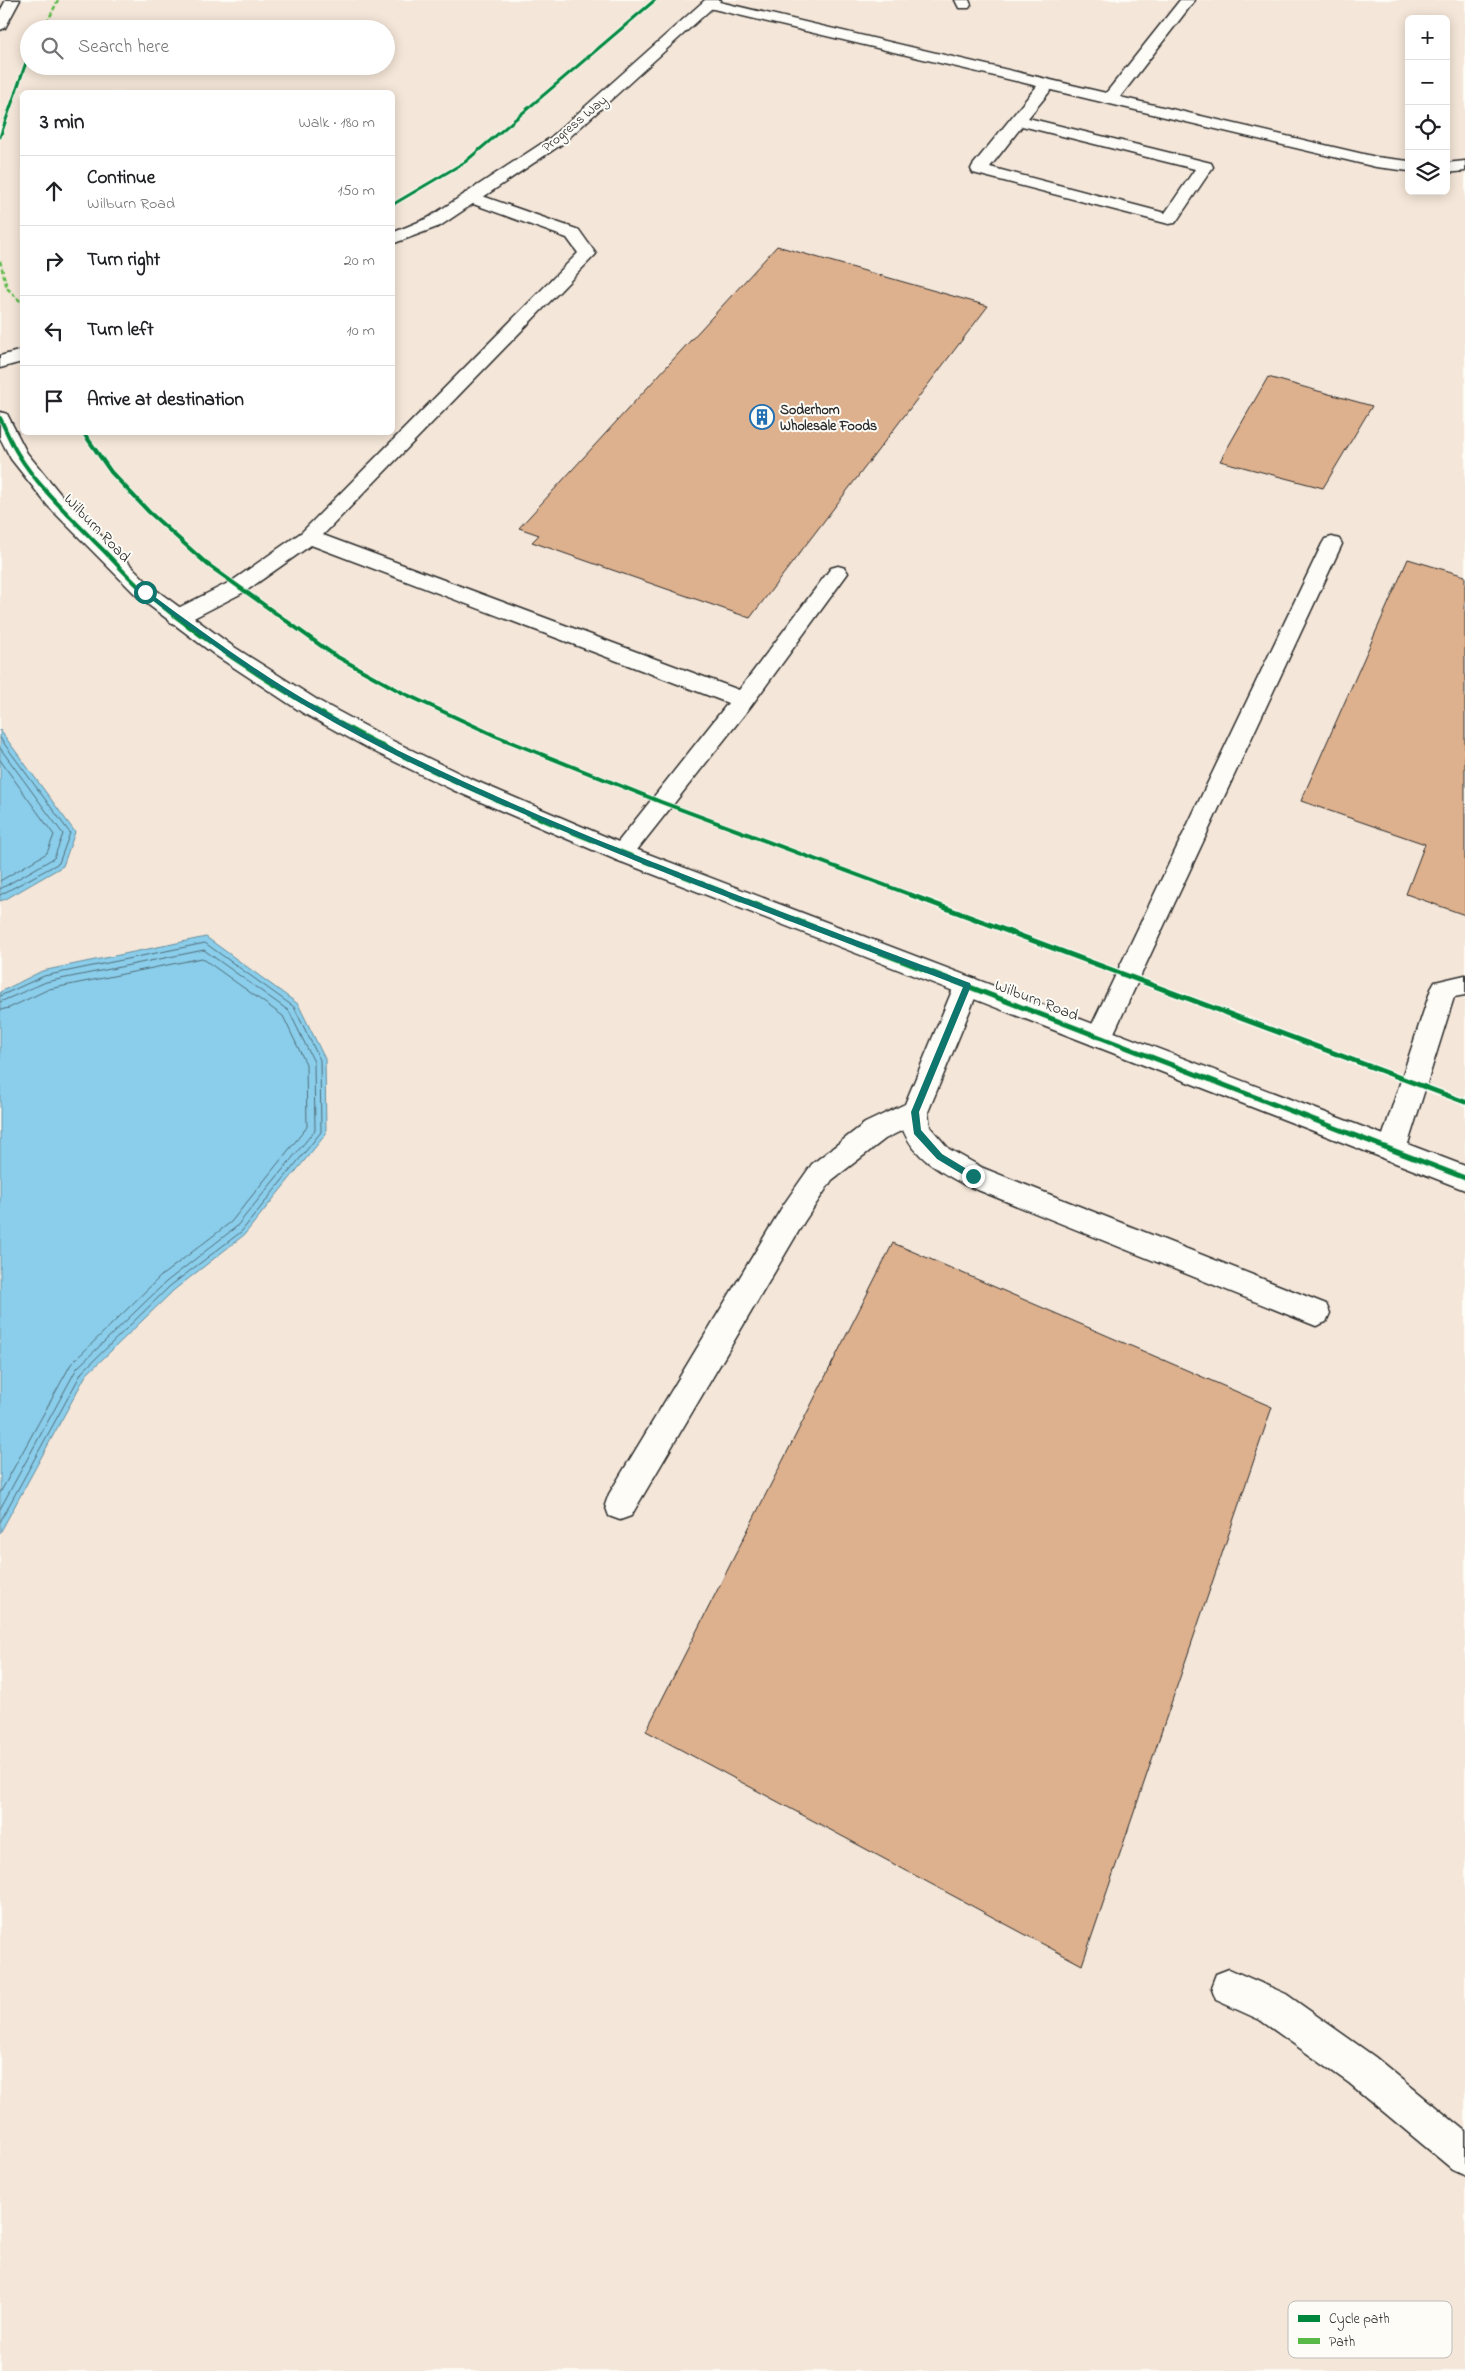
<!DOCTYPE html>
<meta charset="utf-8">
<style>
:root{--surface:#fff;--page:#f6f6f6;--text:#202124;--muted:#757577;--line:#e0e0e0}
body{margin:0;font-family:"Indie Flower",sans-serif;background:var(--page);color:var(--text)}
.controls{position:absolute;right:15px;top:15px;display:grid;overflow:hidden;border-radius:8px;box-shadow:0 2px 12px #0003}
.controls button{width:45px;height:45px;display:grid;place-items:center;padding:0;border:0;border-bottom:1px solid var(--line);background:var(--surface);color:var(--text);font:25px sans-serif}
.stop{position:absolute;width:15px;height:15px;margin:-11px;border:4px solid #0f766e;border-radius:50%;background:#fff}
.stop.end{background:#0f766e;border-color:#fff;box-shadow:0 1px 5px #0008}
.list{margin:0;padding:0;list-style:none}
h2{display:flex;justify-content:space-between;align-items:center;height:65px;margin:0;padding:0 20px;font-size:21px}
h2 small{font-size:16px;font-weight:400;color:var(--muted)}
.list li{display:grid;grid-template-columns:32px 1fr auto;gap:15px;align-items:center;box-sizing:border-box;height:70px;padding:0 20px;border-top:1px solid var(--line)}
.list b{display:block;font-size:19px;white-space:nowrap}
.list p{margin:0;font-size:16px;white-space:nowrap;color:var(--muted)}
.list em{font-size:16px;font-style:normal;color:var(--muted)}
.icon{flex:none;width:28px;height:28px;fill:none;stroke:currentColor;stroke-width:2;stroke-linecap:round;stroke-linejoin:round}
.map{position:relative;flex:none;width:1465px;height:2371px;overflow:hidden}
.search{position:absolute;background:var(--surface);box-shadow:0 2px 12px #0003;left:20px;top:20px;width:375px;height:55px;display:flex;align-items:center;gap:12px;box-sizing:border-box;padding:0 18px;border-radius:28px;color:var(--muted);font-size:19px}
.panel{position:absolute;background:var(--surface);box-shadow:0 2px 12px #0003;left:20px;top:90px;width:375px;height:345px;border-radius:8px}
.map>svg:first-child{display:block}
.built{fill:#f4e6d8;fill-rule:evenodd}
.water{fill:#8aceeb;stroke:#648d9e}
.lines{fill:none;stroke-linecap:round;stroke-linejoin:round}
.shore{stroke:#516c78;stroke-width:1}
.building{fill:#deb18e;stroke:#2b2b2b}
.service-casing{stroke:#2b2b2b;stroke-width:3}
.minor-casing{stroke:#2b2b2b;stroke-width:3}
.service{fill:#fdfcf7;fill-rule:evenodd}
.minor{fill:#fdfcf7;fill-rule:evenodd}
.quiet{stroke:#58b947;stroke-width:2.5;stroke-dasharray:4.5 2.5;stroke-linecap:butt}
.cycleway-far2-casing{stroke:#fdfcf7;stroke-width:5}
.cycleway-far1-casing{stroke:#fdfcf7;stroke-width:6}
.cycleway-casing{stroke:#fdfcf7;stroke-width:8}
.cycleway-far2{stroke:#00873e;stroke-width:3}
.cycleway-far1{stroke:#00873e;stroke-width:4}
.cycleway{stroke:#00873e;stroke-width:5}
.route{fill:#0f766e}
.labels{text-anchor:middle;stroke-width:4;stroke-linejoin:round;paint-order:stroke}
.far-street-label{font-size:14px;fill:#2b2b2b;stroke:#fdfcf7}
.far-poi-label{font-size:14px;font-weight:bold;fill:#2b2b2b;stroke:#fdfcf7;text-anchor:start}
.street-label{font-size:16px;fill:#2b2b2b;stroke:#fdfcf7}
.key{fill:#fdfcf7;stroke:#bebdba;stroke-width:1}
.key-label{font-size:14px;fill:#2b2b2b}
</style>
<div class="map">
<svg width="1465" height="2371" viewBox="0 0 1465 2371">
<rect width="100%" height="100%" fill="#fdfcf7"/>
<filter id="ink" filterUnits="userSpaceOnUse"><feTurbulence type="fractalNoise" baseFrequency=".02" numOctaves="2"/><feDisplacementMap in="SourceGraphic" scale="10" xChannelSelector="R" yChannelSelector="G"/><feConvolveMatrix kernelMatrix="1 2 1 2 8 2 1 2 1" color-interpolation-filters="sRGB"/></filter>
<g filter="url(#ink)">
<path class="built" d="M0,0H1465V2371H0ZM1409,19H1446V191H1409ZM29,29H386V66H29ZM22,92H392V432H22Z"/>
<path class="water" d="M0,730L75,832L63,866L6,899L0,901Z
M206,937L298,1004L325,1059L326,1134L244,1235L174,1290L86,1375L0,1533V992L42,971Z"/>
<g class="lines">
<path class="shore" d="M0,738L70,833L59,863L0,895
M0,748L63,834L54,858L0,889
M0,760L54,835L47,853L0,881
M0,996L44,976L205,943L294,1007L320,1060L321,1132L241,1232L170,1286L82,1372L0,1522
M0,1002L46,982L204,950L289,1011L314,1062L315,1130L236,1227L166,1282L77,1368L0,1509
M0,1010L9,1008L49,989L202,958L283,1016L306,1064L307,1127L231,1222L161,1276L71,1364L0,1493"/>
</g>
<path class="building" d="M777,246L988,306L750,618L532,542L539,535L519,528Z
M1268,377L1372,406L1323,488L1220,461Z
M1408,559L1465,576V915L1406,894L1425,844L1301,801Z
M893,1243L1272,1407L1082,1965L646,1731Z"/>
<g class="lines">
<defs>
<path id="service" d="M711,0L1106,93L1180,0H1195L1120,97L1376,157L1409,161V171L1376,167L1051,90L1028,118L1211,163L1213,167L1178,219L1175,223L1169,224L973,173L971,169L973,165L1037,86L709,8L702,4L704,1ZM1022,126L1195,169L1165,213L990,167Z
M955,0H969L971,5L969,8H959Z
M1465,161V171L1446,173V163Z
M471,192L579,230L596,254L323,535L739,690L831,568L838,566L845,568L848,573L751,706L630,859L622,862L614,859L610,853L614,847L728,703L311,545L246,591L186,622L178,624L170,622L167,617L170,612L232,581L302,532L578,253L567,238L465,201L463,197L465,193Z
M1332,537L1339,539L1342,544L1112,1037L1108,1044L1099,1048L1090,1044L1086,1037L1322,544L1325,539Z
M1465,975V995L1454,997L1406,1150L1402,1158L1392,1162L1382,1158L1378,1150L1431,989L1435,982Z
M967,976L976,979L980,986L928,1112L930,1127L949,1149L983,1168L1326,1304L1330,1313L1326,1322L1316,1326L1306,1322L963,1184C939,1171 914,1157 903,1130L885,1139L832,1180L804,1222L631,1516L620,1520L609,1516L605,1505L609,1494L784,1204L812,1164L865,1123L905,1104L954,986L958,979Z
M1229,1969L1286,1994L1375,2057L1465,2131V2175L1452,2169L1349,2083L1260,2020L1216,2000L1211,1987L1216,1974Z"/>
<path id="minor" d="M6,0H20L5,28L0,30V11Z
M705,0H721L562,144L440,226L392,244V233L428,218L550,138Z
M22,350V362L0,368V356Z
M0,412L7,414L27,453L62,496L152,587L231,645L319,701L393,741L469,778L630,847L1465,1166V1190L614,859L453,790L377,753L303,713L215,655L138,597L48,506L11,459L0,438Z"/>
</defs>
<use href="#service" class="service-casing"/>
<use href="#minor" class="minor-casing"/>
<use href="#service" class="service"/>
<use href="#minor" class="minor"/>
<path class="quiet" d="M44,29L58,0
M0,261L7,288L22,303"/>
<defs>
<path id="cycleway-far2" d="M0,137L29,54
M392,205L465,162L655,0"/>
<path id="cycleway-far1" d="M0,418C6,430 11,443 18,454C38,487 69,515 95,542C112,558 128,578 146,593C315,734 531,818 735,896
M83,432L111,472L149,512L207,564L334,655L403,693L496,736L661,802L914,896"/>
<path id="cycleway" d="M731,895L1465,1178
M911,895L1465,1102"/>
</defs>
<use href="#cycleway-far2" class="cycleway-far2-casing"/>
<use href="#cycleway-far1" class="cycleway-far1-casing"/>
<use href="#cycleway" class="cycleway-casing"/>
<use href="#cycleway-far2" class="cycleway-far2"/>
<use href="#cycleway-far1" class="cycleway-far1"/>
<use href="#cycleway" class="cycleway"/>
</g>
</g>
<path class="route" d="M143,591H147C201,631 255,671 314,705C387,748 464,782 541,816C682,876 827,929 970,983L971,986L919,1112L921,1130L942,1154L975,1174V1179H970L937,1159L914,1134L911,1112L963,987C820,932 676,880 536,819C458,786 381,751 309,708C251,674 197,634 143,593Z"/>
<defs>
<symbol id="building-ring" viewBox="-11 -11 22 22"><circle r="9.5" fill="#fdfcf7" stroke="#1f6fb2" stroke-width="1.5"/><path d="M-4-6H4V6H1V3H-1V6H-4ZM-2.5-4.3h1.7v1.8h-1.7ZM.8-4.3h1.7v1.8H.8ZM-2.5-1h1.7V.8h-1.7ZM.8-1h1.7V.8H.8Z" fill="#1f6fb2"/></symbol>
</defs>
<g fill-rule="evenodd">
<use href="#building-ring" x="748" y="403" width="28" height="28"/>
</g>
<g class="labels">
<g class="far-street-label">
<text transform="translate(574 123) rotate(-40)" y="5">Progress Way</text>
</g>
<g class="far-poi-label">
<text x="780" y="414">Soderhom<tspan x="780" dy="16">Wholesale Foods</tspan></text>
</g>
<g class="street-label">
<text transform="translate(98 527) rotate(46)" y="6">Wilburn Road</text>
<text transform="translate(1037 999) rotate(21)" y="6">Wilburn Road</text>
</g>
</g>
<rect x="1288" y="2301" width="164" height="57" rx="8" class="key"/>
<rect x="1298" y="2315" width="22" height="7" fill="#00873e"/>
<rect x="1298" y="2338" width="22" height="6" fill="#58b947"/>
<g class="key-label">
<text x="1329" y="2323">Cycle path</text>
<text x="1329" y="2346">Path</text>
</g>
</svg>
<div class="controls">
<button>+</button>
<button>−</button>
<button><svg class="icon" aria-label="locate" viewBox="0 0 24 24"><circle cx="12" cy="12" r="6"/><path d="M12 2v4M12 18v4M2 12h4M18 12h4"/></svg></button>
<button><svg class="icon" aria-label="layers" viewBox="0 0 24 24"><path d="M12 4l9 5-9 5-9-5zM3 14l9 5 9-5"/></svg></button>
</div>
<div class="stop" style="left:145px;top:592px"></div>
<div class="stop end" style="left:973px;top:1176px"></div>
<div class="search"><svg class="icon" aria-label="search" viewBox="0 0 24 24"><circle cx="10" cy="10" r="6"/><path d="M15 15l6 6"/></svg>Search here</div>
<section class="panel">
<h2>3 min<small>Walk · 180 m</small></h2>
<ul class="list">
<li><svg class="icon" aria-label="ahead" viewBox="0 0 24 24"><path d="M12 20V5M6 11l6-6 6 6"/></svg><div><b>Continue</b><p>Wilburn Road</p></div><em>150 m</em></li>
<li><svg class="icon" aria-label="right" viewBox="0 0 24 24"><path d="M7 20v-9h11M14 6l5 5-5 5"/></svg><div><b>Turn right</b></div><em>20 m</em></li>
<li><svg class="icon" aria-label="left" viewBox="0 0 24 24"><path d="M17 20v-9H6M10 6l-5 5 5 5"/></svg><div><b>Turn left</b></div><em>10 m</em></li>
<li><svg class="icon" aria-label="arrive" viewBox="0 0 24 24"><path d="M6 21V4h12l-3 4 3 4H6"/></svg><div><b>Arrive at destination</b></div></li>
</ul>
</section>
</div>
